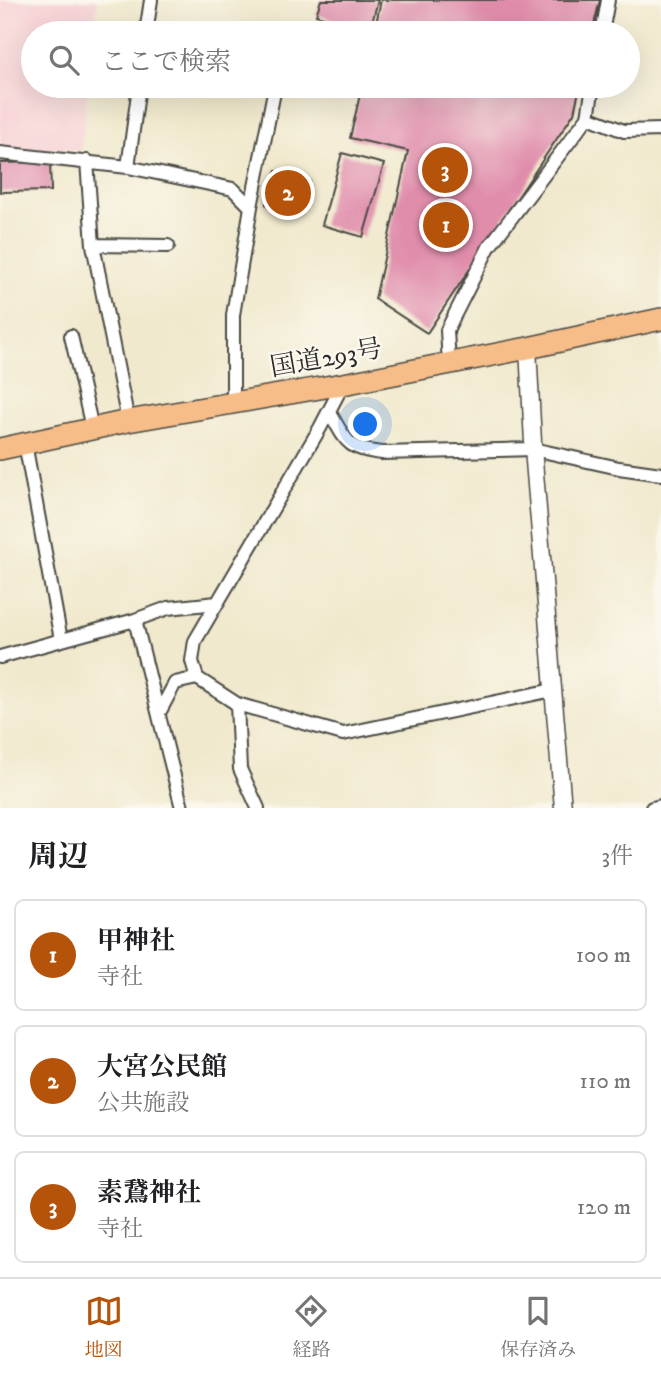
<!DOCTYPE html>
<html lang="ja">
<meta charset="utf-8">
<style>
:root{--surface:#fff;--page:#f6f6f6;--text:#202124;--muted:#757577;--line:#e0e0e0;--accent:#b45309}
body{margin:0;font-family:"IM FELL DW Pica","Noto Serif JP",serif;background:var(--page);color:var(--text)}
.you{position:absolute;left:366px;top:425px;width:24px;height:24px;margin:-18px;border:5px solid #fff;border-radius:50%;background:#1a73e8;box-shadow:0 0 0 10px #1a73e833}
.badge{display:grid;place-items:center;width:46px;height:46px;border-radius:50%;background:var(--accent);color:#fff;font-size:23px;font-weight:700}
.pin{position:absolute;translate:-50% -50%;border:4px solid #fff;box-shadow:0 2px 7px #0006}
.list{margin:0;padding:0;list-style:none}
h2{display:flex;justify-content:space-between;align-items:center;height:91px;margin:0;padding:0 28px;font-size:30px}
h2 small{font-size:23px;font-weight:400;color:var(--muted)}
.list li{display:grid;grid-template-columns:46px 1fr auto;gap:21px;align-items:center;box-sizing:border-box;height:112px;margin:0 14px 14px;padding:0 14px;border:2px solid var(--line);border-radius:10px}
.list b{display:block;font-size:26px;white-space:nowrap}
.list p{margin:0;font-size:23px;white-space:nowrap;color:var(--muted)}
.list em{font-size:23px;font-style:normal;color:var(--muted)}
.icon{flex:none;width:38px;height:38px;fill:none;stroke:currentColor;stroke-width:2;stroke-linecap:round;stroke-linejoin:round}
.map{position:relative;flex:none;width:661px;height:808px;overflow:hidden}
.search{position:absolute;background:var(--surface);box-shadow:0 7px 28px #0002;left:21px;right:21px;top:21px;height:77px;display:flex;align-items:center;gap:18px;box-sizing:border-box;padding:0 24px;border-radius:38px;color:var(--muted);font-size:26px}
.sheet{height:469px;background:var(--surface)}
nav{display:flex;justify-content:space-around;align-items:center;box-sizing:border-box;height:98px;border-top:2px solid var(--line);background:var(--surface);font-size:19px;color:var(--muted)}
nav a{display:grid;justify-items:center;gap:4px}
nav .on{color:var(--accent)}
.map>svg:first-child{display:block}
.built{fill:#f7cfd4}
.building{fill:#e08dac}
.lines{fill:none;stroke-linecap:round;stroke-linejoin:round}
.minor-casing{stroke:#494843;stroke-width:16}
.tertiary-casing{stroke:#494843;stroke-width:19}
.trunk-casing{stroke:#494843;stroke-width:24}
.minor{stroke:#fff;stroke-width:12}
.tertiary{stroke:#fff;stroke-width:16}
.trunk{stroke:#f7bd88;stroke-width:21}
.labels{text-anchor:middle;stroke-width:5;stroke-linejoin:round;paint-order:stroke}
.street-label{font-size:26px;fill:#2b2b2b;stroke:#fbf7ec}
</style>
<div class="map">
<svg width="661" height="808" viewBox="0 0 661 808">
<rect width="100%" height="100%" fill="#fbf7ec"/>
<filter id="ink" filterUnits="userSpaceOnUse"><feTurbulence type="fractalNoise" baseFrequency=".0143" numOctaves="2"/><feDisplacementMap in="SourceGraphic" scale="14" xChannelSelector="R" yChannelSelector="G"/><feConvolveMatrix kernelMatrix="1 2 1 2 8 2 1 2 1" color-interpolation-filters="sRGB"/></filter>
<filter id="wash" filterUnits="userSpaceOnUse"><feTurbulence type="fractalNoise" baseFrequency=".00686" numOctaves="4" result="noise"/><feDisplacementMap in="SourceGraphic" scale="28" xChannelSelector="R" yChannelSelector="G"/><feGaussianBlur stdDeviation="1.57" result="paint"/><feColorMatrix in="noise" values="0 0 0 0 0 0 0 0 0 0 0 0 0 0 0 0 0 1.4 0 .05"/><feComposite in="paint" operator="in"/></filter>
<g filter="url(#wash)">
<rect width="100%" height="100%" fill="#f0e9cd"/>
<path class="built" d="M0,0H98L94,33H33V86H88L81,151L0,147Z"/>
<g id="blocks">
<path class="building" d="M321,0H378L370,30L316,15Z
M381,0H600L592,33H374Z
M362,86H580L574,113L427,333L375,299L408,151L350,138Z
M342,153L384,164L363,237L322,225Z
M50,162L51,191L0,192V163Z
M276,171L310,182L299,215L266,204Z"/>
</g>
</g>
<g filter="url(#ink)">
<use href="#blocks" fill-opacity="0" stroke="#494843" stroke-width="2"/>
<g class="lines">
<defs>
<path id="minor" d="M146,33L151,0
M602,33L608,0
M588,117L593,86
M0,153L128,167L233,189L251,207
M87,161L93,245L128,421
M128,167L139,86
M93,245L168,246
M71,336L92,428
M449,364L447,330L489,247L588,117L624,131L661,130
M343,384L320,428L195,641L192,661L197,678L237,704L343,734L553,690
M233,401V315L251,207L274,92
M329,411C346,441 346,449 382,453L533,449L619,468L661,474
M25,443L61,640
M135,620L182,808
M0,657L135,620L168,608L217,603
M237,704L240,769L258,808
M159,713L175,683L197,678
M652,808L661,806"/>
<path id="tertiary" d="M528,348L534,461L563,808"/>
<path id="trunk" d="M0,449L128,421L343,384L528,348L661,319"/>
</defs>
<use href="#minor" class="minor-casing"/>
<use href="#tertiary" class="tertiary-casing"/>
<use href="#trunk" class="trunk-casing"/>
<use href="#minor" class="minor"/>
<use href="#tertiary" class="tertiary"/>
<use href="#trunk" class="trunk"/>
</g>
</g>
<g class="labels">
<g class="street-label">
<text transform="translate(326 357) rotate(-10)" y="9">国道293号</text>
</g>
</g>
</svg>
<div class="you"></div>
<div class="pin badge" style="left:446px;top:225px">1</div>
<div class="pin badge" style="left:288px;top:193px">2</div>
<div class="pin badge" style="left:445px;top:170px">3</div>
<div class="search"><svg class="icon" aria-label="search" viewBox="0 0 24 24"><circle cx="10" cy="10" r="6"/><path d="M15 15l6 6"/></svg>ここで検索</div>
</div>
<section class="sheet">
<h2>周辺<small>3件</small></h2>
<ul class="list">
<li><span class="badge">1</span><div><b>甲神社</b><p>寺社</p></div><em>100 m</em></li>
<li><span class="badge">2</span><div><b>大宮公民館</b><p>公共施設</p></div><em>110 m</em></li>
<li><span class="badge">3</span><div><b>素鵞神社</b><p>寺社</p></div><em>120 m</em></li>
</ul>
</section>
<nav>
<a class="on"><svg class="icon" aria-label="map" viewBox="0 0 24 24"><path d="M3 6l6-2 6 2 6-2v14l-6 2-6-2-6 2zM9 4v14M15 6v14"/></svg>地図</a>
<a><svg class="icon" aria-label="directions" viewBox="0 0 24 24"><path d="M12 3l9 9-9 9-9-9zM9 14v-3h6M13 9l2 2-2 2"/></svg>経路</a>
<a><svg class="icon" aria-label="saved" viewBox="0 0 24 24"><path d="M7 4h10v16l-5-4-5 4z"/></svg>保存済み</a>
</nav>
